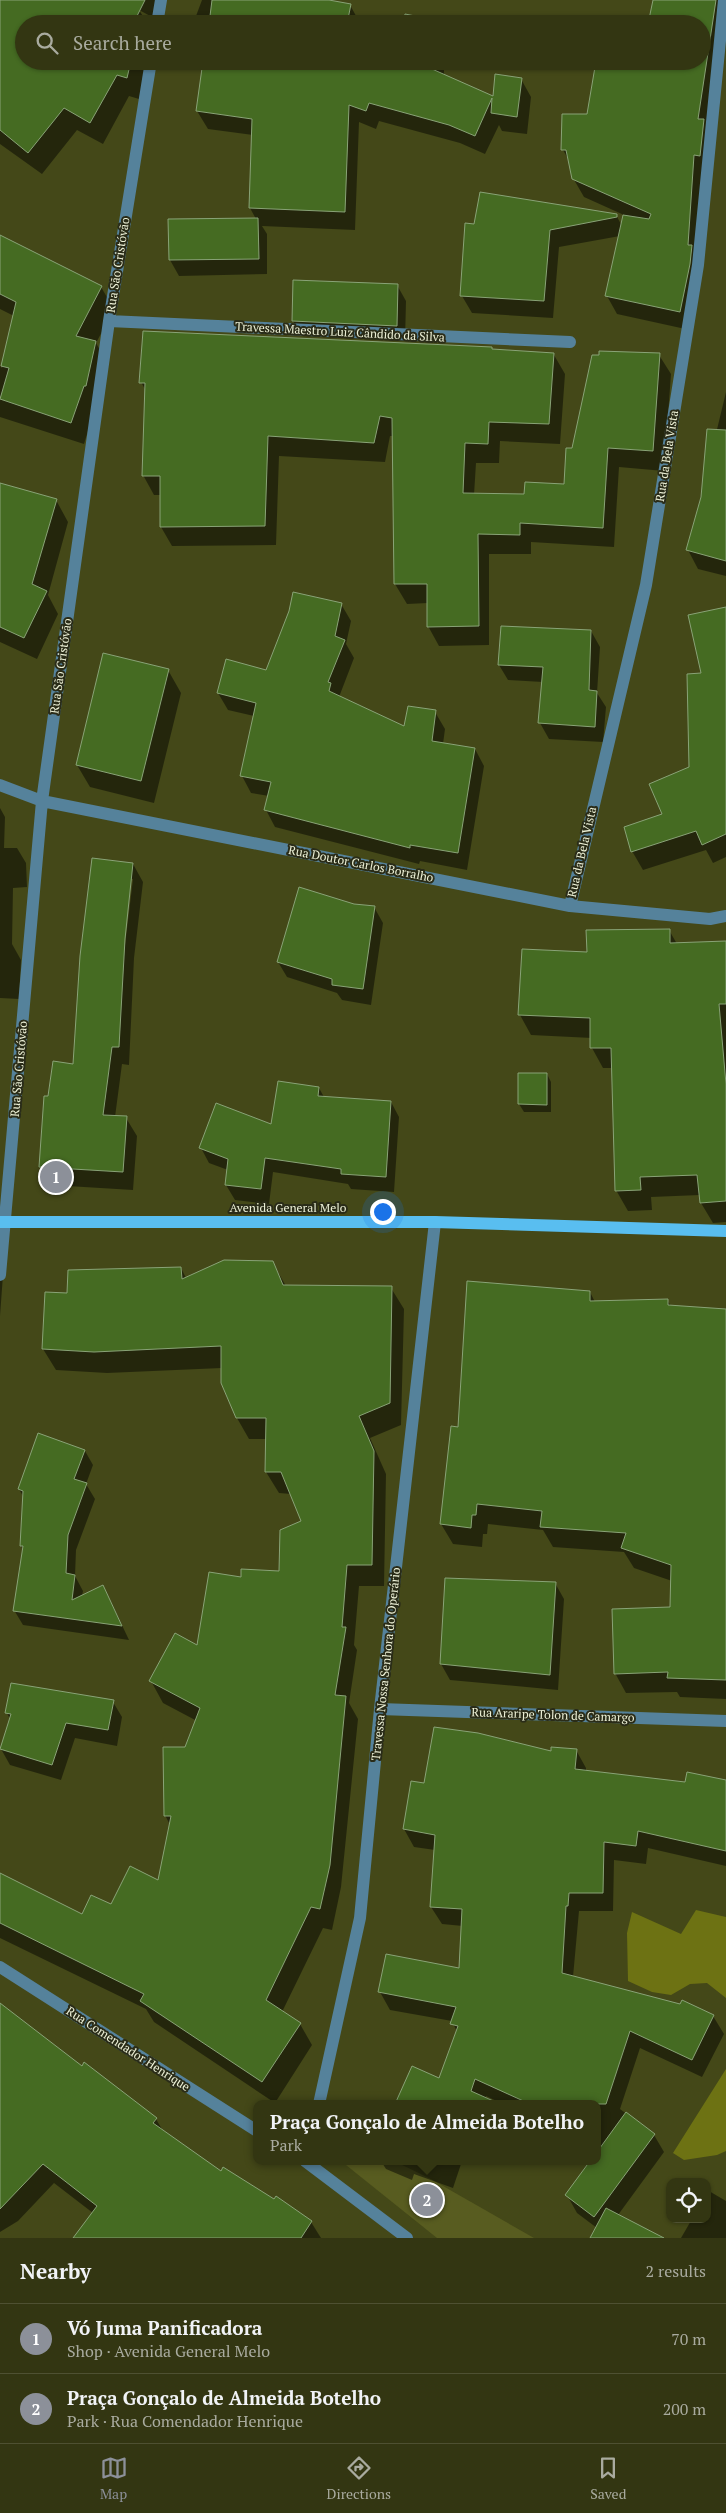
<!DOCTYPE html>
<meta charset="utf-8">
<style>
:root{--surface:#333612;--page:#3e4120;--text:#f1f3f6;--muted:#a9ab9f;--line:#4e5032;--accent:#8c9099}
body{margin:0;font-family:"PT Serif",serif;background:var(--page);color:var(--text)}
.controls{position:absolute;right:15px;bottom:15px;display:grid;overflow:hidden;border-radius:10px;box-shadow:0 1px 4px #0004}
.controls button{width:45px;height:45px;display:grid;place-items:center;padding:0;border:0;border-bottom:1px solid var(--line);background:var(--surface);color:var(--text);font:25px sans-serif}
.you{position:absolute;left:382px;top:1211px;width:18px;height:18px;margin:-12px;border:4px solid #fff;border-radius:50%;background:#1a73e8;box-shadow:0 0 0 8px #1a73e833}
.badge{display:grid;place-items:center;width:32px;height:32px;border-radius:50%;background:var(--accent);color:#fff;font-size:16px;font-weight:700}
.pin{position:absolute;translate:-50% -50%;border:2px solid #fff;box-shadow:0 1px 5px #0006}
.popup{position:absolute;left:253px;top:2100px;width:348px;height:65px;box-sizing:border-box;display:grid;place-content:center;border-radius:10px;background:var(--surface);filter:drop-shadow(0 1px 4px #0005);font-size:16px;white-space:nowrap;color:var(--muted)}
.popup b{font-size:19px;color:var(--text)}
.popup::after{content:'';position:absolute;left:50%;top:100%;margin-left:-10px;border:10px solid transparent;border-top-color:var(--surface)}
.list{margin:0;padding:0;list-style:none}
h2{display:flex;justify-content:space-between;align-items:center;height:65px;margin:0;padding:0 20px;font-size:21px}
h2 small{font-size:16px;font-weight:400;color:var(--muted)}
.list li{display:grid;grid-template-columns:32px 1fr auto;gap:15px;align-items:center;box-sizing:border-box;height:70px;padding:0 20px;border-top:1px solid var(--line)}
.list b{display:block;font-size:19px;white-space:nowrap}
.list p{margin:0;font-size:16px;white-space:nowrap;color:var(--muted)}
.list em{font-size:16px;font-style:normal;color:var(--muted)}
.icon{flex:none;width:28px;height:28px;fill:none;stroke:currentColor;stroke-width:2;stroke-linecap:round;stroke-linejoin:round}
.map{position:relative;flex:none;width:726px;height:2238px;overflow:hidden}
.search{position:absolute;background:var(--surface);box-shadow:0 1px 4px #0004;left:15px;right:15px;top:15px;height:55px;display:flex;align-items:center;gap:12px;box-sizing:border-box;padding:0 18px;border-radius:28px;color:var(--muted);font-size:19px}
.sheet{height:205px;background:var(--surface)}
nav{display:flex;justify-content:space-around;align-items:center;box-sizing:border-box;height:70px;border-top:1px solid var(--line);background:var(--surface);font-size:14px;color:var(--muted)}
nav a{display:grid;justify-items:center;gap:2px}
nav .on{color:var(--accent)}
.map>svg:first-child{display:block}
.green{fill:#585c20}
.forest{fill:#6d7213}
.shadow{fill:#0007;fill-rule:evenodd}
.building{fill:#456b22;stroke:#89a377}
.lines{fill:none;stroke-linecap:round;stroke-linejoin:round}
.minor{stroke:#55829b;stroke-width:12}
.major{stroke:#59bef0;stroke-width:12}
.labels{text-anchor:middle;stroke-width:4;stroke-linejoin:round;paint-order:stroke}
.street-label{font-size:12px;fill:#edf1d7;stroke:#2a2c18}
</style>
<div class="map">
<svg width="726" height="2238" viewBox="0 0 726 2238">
<rect width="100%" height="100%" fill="#444818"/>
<path class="green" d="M341,2161H394L429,2178L534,2238H437Z"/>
<path class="forest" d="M696,1910L726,1917V1998L707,1983L690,1984L671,1995L652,1992L628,1981L627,1933L632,1912L681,1934Z
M726,2069V2151L717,2155L684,2160L673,2153Z"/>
<path class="shadow" d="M0,0H163L154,18L139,10L148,24H24V61H148L139,99L129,96L103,144L77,130L42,174L0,144Z
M202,0H321L350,5L360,23L193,24Z
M654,0H726L690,330L617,314L607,296L620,236L559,247L553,318L472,313L462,296L467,225L616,215L622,226L624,215L584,197L573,178L570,162L563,150L588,116L702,61V24Z
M205,61H444V76L494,98L521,79L531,97L527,134L502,131L499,125L485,154L460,143L379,121L376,129L359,122L355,230L262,226L267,234V274L179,276L170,260L256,219L250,208L253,135L208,129L197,111Z
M0,236L101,287L114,309L96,343L108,364L84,444L0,417V366L2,368L14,316L0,309Z
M397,285L406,301L405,341L302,336L293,321Z
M492,348L493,350L554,355L565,374L560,444L500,441L499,463H476L474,495L525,496L565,485L573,450L659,355L671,374L664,471L619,467L614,547L531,542V554H489V645L439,646L428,626V603L407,604L395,584L393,436H390L385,462L279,456L276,545L172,546L161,527V495H154L143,475L146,391L141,382Z
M726,392V576L698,569L688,550Z
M0,484L56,500L68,522L48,595L58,614L37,659L0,642Z
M341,604L351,621L346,644L354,658L339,697L405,728L435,712L445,729L443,744L475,749L484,766L467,870L420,861L419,864L275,827L266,810L269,796L251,793L242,776L254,716L228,710L218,693L267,671Z
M726,609V857L713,863L706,850L643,870L632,851L664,815L691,768L703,674Z
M591,631L600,647L597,693L606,707L603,742L549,739L540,723L543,682L508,680L499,665Z
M168,670L181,693L154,803L90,787L77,765Z
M0,808L5,817L4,848H17L26,863L27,887L13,888L12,944L21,960L19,999L0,998Z
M133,864L143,882L134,958L129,1065L122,1064L115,1117L126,1118L137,1136L133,1190L51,1185L40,1167L49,1097L75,1066ZM130,879H133L125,945H123Z
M374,907L383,923L371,1005L342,1000L337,993L287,977L278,962Z
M669,930L677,944L726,942V1222L713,1223L701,1203L700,1195L651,1197L652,1210L628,1211L616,1190L612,1068H603L592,1048V1038L531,1035L520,1015L588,953Z
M519,1074H547L551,1082V1112H524L519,1104Z
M319,1088L324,1097L391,1102L399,1117L394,1192L351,1189L348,1184L273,1172L269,1204L235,1200L226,1185L228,1170L209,1163L201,1148L272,1125Z
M272,1262L286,1286L391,1288L404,1309L401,1425L370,1438L386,1474L384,1586H359L354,1645L357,1650L349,1703L358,1719L341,1887L332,1930L323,1928L282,2012L300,2024L312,2045L275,2103L154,2022L146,2009L0,1938V1875L83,1915L112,1906L159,1882L170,1825L165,1815L197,1721L163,1703L151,1681L198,1647L242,1578L280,1573L303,1522L291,1494L279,1493L266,1472L267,1439H249L237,1418L222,1368L107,1373L56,1370L43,1349L68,1294L181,1268L186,1278Z
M0,1270L3,1275L0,1316Z
M590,1292L595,1302L667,1300L671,1306L726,1323V1699L680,1697L677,1692L626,1693L615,1673L671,1608L672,1581L634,1568L624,1552L553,1547L543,1530L488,1524L487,1534H483L482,1547L453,1544L441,1524L459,1428Z
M85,1451L93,1465L86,1484L95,1499L76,1550L75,1576L83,1591L82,1596L111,1602L129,1640L23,1625L14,1610L23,1550L21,1546L24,1498L19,1489Z
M446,1579L555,1583L564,1599L558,1690L450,1680L441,1664Z
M113,1702L122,1717L117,1746L75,1738L61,1780L10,1765L1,1749L10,1719L7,1713Z
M576,1750L586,1768V1771L686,1784L726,1782V1866L648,1848L646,1864L614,1860L613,1911H579L573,1977L713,2016L724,2034L702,2077L640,2048L620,2109L654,2135L664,2152L618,2215L661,2238H592L597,2228L577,2213L567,2195L597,2161V2104H503L486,2096L483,2104L440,2079L457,2032L452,2021L390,2010L380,1992L460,1969L463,1926L442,1924L431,1907L435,1850L414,1847L404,1829L425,1784L552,1752Z
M0,2005L82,2067L156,2119L163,2131L221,2173L311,2222L321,2238H75L93,2213L54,2183L18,2221L0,2232Z
M381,2161H462L453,2188L414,2174L412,2180L386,2169Z
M709,2191L726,2201V2238H681L692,2219H707Z"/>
<path class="building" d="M0,0H145L133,24H24V61H131L127,78L117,75L90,123L64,108L28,153L0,130Z
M212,0H329L351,4L347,24H209Z
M653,0H716L698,119H704L700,156L694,155L688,245H692L690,264L680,312L605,296L623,215L649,219L651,214L572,179L566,150H561L562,114H587L596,61H702V24H648Z
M405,14L436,20L435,24H403Z
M203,61H433L432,69L493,96L495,74L522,78L517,117L491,113L492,98L475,136L449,125L369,103L366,111L349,105L345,212L249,208L252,119L196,111Z
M480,192L617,214V217L550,230L544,301L460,296L465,223L474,224Z
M258,218L259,259L169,260L168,219Z
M0,235L102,286L76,336L96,341L86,386H84L71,423L0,399L9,368L1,366L16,302L0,294Z
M293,280L398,284L397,326L292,321Z
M143,331L492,347V349L554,353L549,424L489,422L488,444L465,443L463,493L524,494L525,482L564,484L566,448H572L592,355H599V351L660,353L653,451L608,448L603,528L520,523V535L478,534L479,626L427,627V584H394L392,418L380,416L374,443L268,436L265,526L160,527V476H142L145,383H139Z
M707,429L726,430V561L686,550L701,497Z
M0,483L57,499L32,584L47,591L24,638L0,627Z
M293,592L342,603L335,636L345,640L328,682L331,683L329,691L404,726L408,706L436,710L432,741L475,748L458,853L410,845V848L264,810L271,782L240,776L256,703L217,693L226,659L266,670L289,611Z
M726,607V834L702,845L696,831L631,852L624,827L662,814L649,784L689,767L687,674L701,673L688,615Z
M501,626L591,630L589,690L597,691L595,727L538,723L543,667L498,665Z
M103,653L169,669L141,781L76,765Z
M92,858L133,863L125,939L119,1047H112L103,1115L127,1116L123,1172L39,1167L44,1096H48L53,1061L73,1064L80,956Z
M299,887L354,904L375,906L363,989L332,985V979L277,962Z
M670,929V943L726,941V1004H719L726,1084V1201L700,1203L697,1175L640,1177L641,1190L615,1191L611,1048H590V1018L518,1015L522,949L587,952L586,930Z
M518,1073H547V1105L518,1104Z
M278,1081L319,1087L318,1096L391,1101L386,1177L341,1174V1169L265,1158L261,1189L225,1185L228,1159L199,1148L216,1103L271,1124Z
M224,1260L273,1261L283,1285L392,1286L390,1403L359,1416L374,1451L372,1565H347L342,1627H346L335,1695L346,1696L330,1865L320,1909L311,1907L266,2000L301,2023L262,2082L140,2001L144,1994L0,1923V1873L82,1914L91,1895L111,1904L130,1866L158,1880L171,1816H164L163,1747H185L200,1708L149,1681L175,1633L197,1645L209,1572L241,1577V1569L279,1571L280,1530L301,1521L281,1472H265L266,1418H236L221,1383V1346L94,1352L42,1349L45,1292L67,1293L68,1270L181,1267L182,1279Z
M467,1281L590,1291V1301L668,1299V1305L726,1309V1680L667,1678L668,1672L614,1674L612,1609L670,1607L671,1565L621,1548L626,1533L540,1527L542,1511L477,1504L476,1515H472L471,1528L440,1524L451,1426L458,1427Z
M38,1433L85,1450L74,1479L87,1483L68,1535L66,1573L75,1575L72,1600L103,1585L122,1626L13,1611L23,1546H20L23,1491L18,1489Z
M445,1578L556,1582L550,1675L440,1664Z
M11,1683L114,1700L108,1730L66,1723L52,1765L0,1749L11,1714L5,1713Z
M434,1727L478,1733L551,1751V1747L577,1749L575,1769L685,1782L687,1772L726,1780V1851L638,1831L636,1846L604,1842L603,1893H569L568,1906H566L562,1973L680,2004L682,2000L714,2015L692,2060L630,2031L606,2104H530L475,2079L471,2091L500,2104H395L412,2066L439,2078L458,2026L450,2024L456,2007L378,1992L386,1954L459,1968L462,1909L430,1907L435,1835L403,1829L411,1781L424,1783Z
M0,2003L82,2066L84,2062L157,2118L153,2123L221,2171L223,2167L274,2199L276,2196L312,2221L301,2238H73L97,2206L43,2164L0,2209Z
M626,2112L655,2134L594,2217L565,2195L590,2161H597V2152Z
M606,2208L664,2238H590Z"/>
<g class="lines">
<path class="minor" d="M157,24L161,0
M109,321L570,342
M0,785L42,801L570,906L710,919L726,916
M570,906L646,585L698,265L724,0
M0,1275L42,801L109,321L151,61
M380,1709L726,1721
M0,1967L257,2131
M319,2104L360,1918L380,1709L435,1222
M305,2161L407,2238"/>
<path class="major" d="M0,1222H435L726,1231"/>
</g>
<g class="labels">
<g class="street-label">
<text transform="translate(118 265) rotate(-81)" y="4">Rua São Cristóvão</text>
<text transform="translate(340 332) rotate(3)" y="4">Travessa Maestro Luiz Cândido da Silva</text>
<text transform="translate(667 456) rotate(-81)" y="4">Rua da Bela Vista</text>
<text transform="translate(61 666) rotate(-82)" y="4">Rua São Cristóvão</text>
<text transform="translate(582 852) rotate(-77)" y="4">Rua da Bela Vista</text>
<text transform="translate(361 864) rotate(11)" y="4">Rua Doutor Carlos Borralho</text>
<text transform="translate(19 1069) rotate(-85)" y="4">Rua São Cristóvão</text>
<text x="288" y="1212">Avenida General Melo</text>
<text transform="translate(386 1664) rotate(-84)" y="4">Travessa Nossa Senhora do Operário</text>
<text transform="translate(553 1715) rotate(2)" y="4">Rua Araripe Tolon de Camargo</text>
<text transform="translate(128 2049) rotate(33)" y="4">Rua Comendador Henrique</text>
</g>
</g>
</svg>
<div class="controls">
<button><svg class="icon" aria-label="locate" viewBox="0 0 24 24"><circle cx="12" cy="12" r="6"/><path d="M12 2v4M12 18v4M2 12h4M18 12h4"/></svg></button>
</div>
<div class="you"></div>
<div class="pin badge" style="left:56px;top:1177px">1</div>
<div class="pin badge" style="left:427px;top:2200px">2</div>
<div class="popup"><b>Praça Gonçalo de Almeida Botelho</b>Park</div>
<div class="search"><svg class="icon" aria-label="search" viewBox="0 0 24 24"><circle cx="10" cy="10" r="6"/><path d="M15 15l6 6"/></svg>Search here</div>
</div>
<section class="sheet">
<h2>Nearby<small>2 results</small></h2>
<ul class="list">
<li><span class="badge">1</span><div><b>Vó Juma Panificadora</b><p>Shop · Avenida General Melo</p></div><em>70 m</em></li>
<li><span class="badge">2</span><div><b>Praça Gonçalo de Almeida Botelho</b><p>Park · Rua Comendador Henrique</p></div><em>200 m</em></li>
</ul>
</section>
<nav>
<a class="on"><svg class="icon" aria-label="map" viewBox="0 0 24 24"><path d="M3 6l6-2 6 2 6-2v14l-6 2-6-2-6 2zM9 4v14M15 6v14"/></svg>Map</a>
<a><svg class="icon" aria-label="directions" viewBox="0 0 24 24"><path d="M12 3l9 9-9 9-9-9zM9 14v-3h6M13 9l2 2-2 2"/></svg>Directions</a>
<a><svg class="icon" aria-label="saved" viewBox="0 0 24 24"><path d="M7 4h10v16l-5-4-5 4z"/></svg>Saved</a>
</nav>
